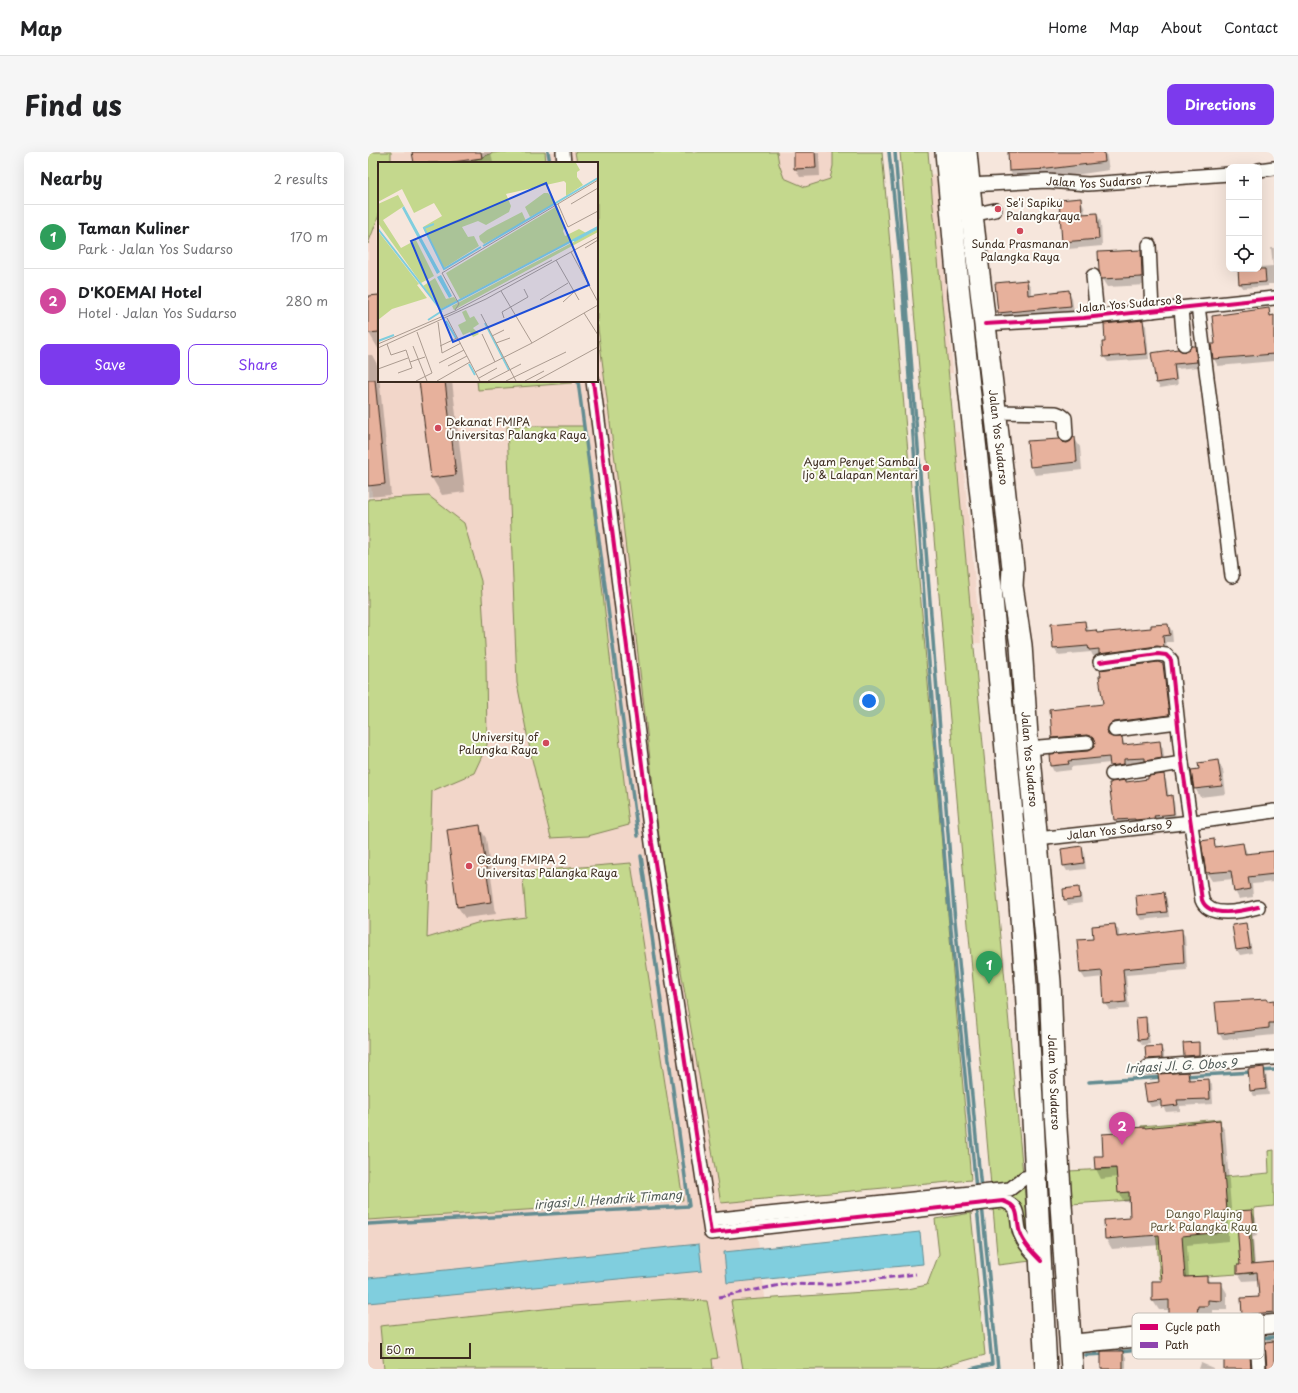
<!DOCTYPE html>
<meta charset="utf-8">
<style>
:root{--surface:#fff;--page:#f6f6f6;--text:#202124;--muted:#757577;--line:#e0e0e0;--accent:#7c3aed}
body{margin:0;font-family:"Playpen Sans",sans-serif;background:var(--page);color:var(--text)}
.controls{position:absolute;right:12px;top:12px;display:grid;overflow:hidden;border-radius:8px;box-shadow:0 4px 16px #0002}
.controls button{width:36px;height:36px;display:grid;place-items:center;padding:0;border:0;border-bottom:1px solid var(--line);background:var(--surface);color:var(--text);font:20px sans-serif}
.scale{position:absolute;left:12px;bottom:10px;width:91px;box-sizing:border-box;padding-left:4px;border:2px solid #3b2a1e;border-top:0;font-size:11px;line-height:14px;white-space:nowrap;color:#3b2a1e;-webkit-text-stroke:3px #fdfcf7;paint-order:stroke}
.you{position:absolute;left:501px;top:549px;width:14px;height:14px;margin:-10px;border:3px solid #fff;border-radius:50%;background:#1a73e8;box-shadow:0 0 0 6px #1a73e833}
.badge{display:grid;place-items:center;width:26px;height:26px;border-radius:50%;background:var(--accent);color:#fff;font-size:13px;font-weight:700}
.pin{position:absolute;translate:-50% -33px;filter:drop-shadow(0 1px 2px #0008)}
.pin::after{content:'';position:absolute;top:21px;width:14px;height:12px;background:inherit;clip-path:polygon(0 0,100% 0,50% 100%)}
.list{margin:0;padding:0;list-style:none}
h2{display:flex;justify-content:space-between;align-items:center;height:52px;margin:0;padding:0 16px;font-size:17px}
h2 small{font-size:13px;font-weight:400;color:var(--muted)}
.list li{display:grid;grid-template-columns:26px 1fr auto;gap:12px;align-items:center;box-sizing:border-box;height:64px;padding:0 16px;border-top:1px solid var(--line)}
.list b{display:block;font-size:15px;white-space:nowrap}
.list p{margin:0;font-size:13px;white-space:nowrap;color:var(--muted)}
.list em{font-size:13px;font-style:normal;color:var(--muted)}
.actions{display:flex;gap:8px;padding:12px 16px}
.actions a{flex:1;padding:9px 0;border:1px solid var(--accent);border-radius:8px;text-align:center;font-size:14px;color:var(--accent)}
.actions .main{background:var(--accent);color:#fff}
.icon{flex:none;width:22px;height:22px;fill:none;stroke:currentColor;stroke-width:2;stroke-linecap:round;stroke-linejoin:round}
.map{position:relative;flex:none;width:906px;height:1217px;overflow:hidden;border-radius:8px}
header{display:flex;align-items:center;gap:24px;box-sizing:border-box;height:56px;padding:0 20px;background:var(--surface);border-bottom:1px solid var(--line)}
header strong{font-size:19px}
nav{display:flex;gap:22px;margin-inline-start:auto;font-size:14px}
.intro{display:flex;align-items:center;justify-content:space-between;box-sizing:border-box;height:96px;padding:0 24px}
h1{margin:0;font-size:28px}
.button{padding:10px 18px;border-radius:8px;background:var(--accent);color:#fff;font-size:14px;font-weight:700}
main{display:flex;gap:24px;padding:0 24px}
aside{flex:1;background:var(--surface);border-radius:8px;box-shadow:0 4px 16px #0002}
.map>svg:first-child{display:block}
.built{fill:#f2d6c9;fill-rule:evenodd}
.green{fill:#c4d88d;stroke:#808156}
.water{fill:#80cede;stroke:#648c91}
.shadow{fill:#0003}
.lines{fill:none;stroke-linecap:round;stroke-linejoin:round}
.stream{stroke:#648c91;stroke-width:3.5}
.building{fill:#e7b19c;stroke:#3b2a1e}
.street-casing{stroke:#3b2a1e;stroke-width:16}
.secondary-casing{stroke:#3b2a1e;stroke-width:21}
.primary-casing{stroke:#3b2a1e;stroke-width:24}
.street{stroke:#fdfcf7;stroke-width:13}
.secondary{stroke:#fdfcf7;stroke-width:18}
.primary{stroke:#fdfcf7;stroke-width:21}
.quiet{stroke:#8e44ad;stroke-width:3;stroke-dasharray:6 3;stroke-linecap:butt}
.cycleway-casing{stroke:#fdfcf7;stroke-width:6}
.cycleway{stroke:#d6006c;stroke-width:4}
.poi-dot{fill:#d1495b;stroke:#fdfcf7;stroke-width:1.5}
.labels{text-anchor:middle;stroke-width:4;stroke-linejoin:round;paint-order:stroke}
.street-label{font-size:11px;fill:#3b2a1e;stroke:#fdfcf7}
.poi-label{font-size:11px;fill:#3b2a1e;stroke:#fdfcf7;text-anchor:start}
.park-label{font-size:11px;fill:#5d563a;stroke:#fdfcf7}
.water-label{font-size:12px;font-style:italic;fill:#505b58;stroke:#fdfcf7}
.inset-river{fill:none;stroke:#80cede;stroke-width:2}
.inset-road{fill:none;stroke:#ab9b90;stroke-width:1}
.view{fill:#1d4ed8;fill-opacity:0.15;stroke:#1d4ed8;stroke-width:2}
.inset-edge{fill:none;stroke:#3b2a1e;stroke-width:2}
.key{fill:#fdfcf7;stroke:#c3bdb6;stroke-width:1}
.key-label{font-size:11px;fill:#3b2a1e}
</style>
<header>
<strong>Map</strong>
<nav><a>Home</a><a>Map</a><a>About</a><a>Contact</a></nav>
</header>
<div class="intro"><h1>Find us</h1><a class="button">Directions</a></div>
<main>
<aside>
<h2>Nearby<small>2 results</small></h2>
<ul class="list">
<li><span class="badge" style="background:#2e9e5b">1</span><div><b>Taman Kuliner</b><p>Park · Jalan Yos Sudarso</p></div><em>170 m</em></li>
<li><span class="badge" style="background:#d1479c">2</span><div><b>D'KOEMAI Hotel</b><p>Hotel · Jalan Yos Sudarso</p></div><em>280 m</em></li>
</ul>
<div class="actions"><a class="main">Save</a><a>Share</a></div>
</aside>
<div class="map">
<svg width="906" height="1217" viewBox="0 0 906 1217">
<rect width="100%" height="100%" fill="#f6e6dc"/>
<filter id="ink" filterUnits="userSpaceOnUse"><feTurbulence type="fractalNoise" baseFrequency=".025" numOctaves="2"/><feDisplacementMap in="SourceGraphic" scale="8" xChannelSelector="R" yChannelSelector="G"/><feConvolveMatrix kernelMatrix="1 2 1 2 8 2 1 2 1" color-interpolation-filters="sRGB"/></filter>
<g filter="url(#ink)">
<path class="built" d="M0,0H499L502,45L261,55L406,1217H0V887L56,881L0,301ZM11,11H229V229H11Z
M568,22L585,221L552,225L534,25Z
M592,280L613,491L575,493L557,282Z"/>
<path class="green" d="M0,0H23V11H11V63L0,92Z
M134,0H177L178,11H98L125,1Z
M207,0H409L411,12L416,26L437,35L462,27L465,14V0H514L603,1028L353,1051L293,703L254,363L229,169V11H209Z
M532,0H560L663,1109L630,1113Z
M109,229H204V231L110,238Z
M155,274H216L261,673L220,684L183,686L163,603L149,531L139,275Z
M61,344L96,371L113,429L118,509L119,593L106,621L64,639L59,786L109,771L158,765L155,727L164,719L263,711L315,1048L0,1068V347Z
M852,967L857,1025L901,1021L900,999L906,998V1054L886,1056L887,1078L883,1079L886,1121L792,1127L786,1050L763,1048L703,1052L701,1019L775,1015L773,974Z
M603,1061L617,1203L567,1217H375L363,1149L540,1137L559,1133L571,1102L567,1067Z
M302,1147L339,1149L350,1206L344,1207L345,1217H16L12,1174L205,1154Z"/>
<path class="water" d="M552,1080L555,1112L359,1131L356,1100Z
M331,1092L334,1119L0,1151V1126Z"/>
<path class="shadow" d="M45,0H123L125,11H47Z
M427,0H451L452,24L432,25L427,16Z
M641,0H738L741,18L686,26L647,28L642,19Z
M712,47L716,54L717,63L729,62L733,70L734,94L700,97L695,90Z
M903,96H906V132H900V134L875,136L872,131L871,117H891V115L905,114Z
M773,99L777,107L779,133L739,135L734,127Z
M659,129L663,135V143L701,139L704,146L706,160L635,168L631,161L628,131Z
M11,144V198L1,181L0,176V145Z
M900,157L904,165L906,164V209L850,214L846,207L844,193H848Z
M774,169L778,174L781,207L740,210L736,205L735,191Z
M826,195L830,200L831,215L808,217L810,233L792,236L788,230L785,202L817,201Z
M0,203H4L10,214L23,343L0,345Z
M52,229H84L97,340L74,343L64,326Z
M707,287L712,295L714,318L667,323L663,314L694,291L699,292Z
M717,470L721,479H728L730,482L784,477L800,473L804,479L805,490H798L800,501L725,504L723,500L690,503L686,496Z
M794,512L797,518L804,569L745,578L742,585L754,586L757,593L791,590L795,596L797,612L759,613V618L746,620L743,614L742,611L703,615V618L686,620L683,614L720,600L727,595L728,591L723,589L689,592L685,586L736,553Z
M850,609L855,618L858,642L832,645L827,636L832,618Z
M795,623L798,628L801,645L803,644L806,650L808,667L750,673L747,668L746,651L759,631L781,627Z
M111,675L118,686L128,762L97,766L90,755L80,679Z
M845,688L850,696L875,692L880,703L906,700V730L884,732L885,745L871,747L867,739L865,727L844,729L839,721L835,689Z
M713,695L716,700L718,717L699,719L696,714L694,698Z
M710,736L713,741L714,751L700,753L697,747Z
M796,741L799,747L801,765L774,768L771,763L769,745Z
M877,772L880,778L884,801L872,803L869,798L865,774Z
M747,773L751,779V785L813,778L817,784L819,818L758,823L761,857L741,858L737,851L736,825L717,827L713,821L726,788Z
M906,849V883L855,888L851,881L900,850Z
M777,866L780,872L782,892L774,893L771,888Z
M830,891L833,896L834,908L820,909L817,904L816,892Z
M793,895L796,901V911L782,912L779,907L778,896Z
M895,916L898,921L901,943L886,944L883,939L881,918Z
M819,921L823,929L841,928L844,933L845,952L812,954V959L798,960L794,953L783,955L780,950L792,930Z
M851,969L857,979L864,1068H860V1089L819,1093L821,1126L839,1125L842,1131H853L859,1141V1158H845V1163H835L834,1172L808,1181L802,1171V1158H791L785,1149L795,1130L792,1093L744,1097L738,1087L737,1069L763,1067L762,1050H756L751,1041L750,1025L733,1027L728,1017L751,982L777,977Z
M884,1059L888,1067L889,1084L885,1085L887,1113L906,1111V1168L880,1171L875,1163L892,1146L891,1128L875,1129L870,1121Z
M898,1187H906V1217H900Z
M881,1192L884,1198L885,1217H857L860,1206Z
M754,1200L758,1205V1217H734Z
M833,1211L845,1216L846,1217H831Z"/>
<g class="lines">
<path class="stream" d="M180,0L182,11
M521,0L534,123L558,473L579,735L608,1037
M527,0L586,758L613,1037
M210,229L270,684
M893,919L906,918
M817,924L885,920
M721,930L795,925
M614,1053L630,1217
M0,1072L321,1054L273,704
M892,1186L906,1185
M751,1200L886,1187
M718,1203L737,1202
M603,1217L624,1212L609,1055"/>
</g>
<path class="building" d="M44,0H113L114,6L78,11H46Z
M426,0H447L448,16L426,17Z
M640,0H736L737,10L680,17L641,19Z
M713,46L714,62L729,61L731,87L694,90L691,48Z
M773,98L774,125L733,127L731,119L730,100Z
M870,117H897L898,130L871,132Z
M659,128L660,143L701,138L703,154L630,161L627,131Z
M11,143V180L0,181V144Z
M901,156L902,164L906,163V202L845,207L843,192H847L844,164Z
M775,168L779,202L735,205L734,190H737L736,172Z
M823,194H827L829,210L806,212L808,228L788,231L783,201L810,197L813,199L817,200L821,198Z
M0,228H7L17,332L0,334Z
M51,229H77L88,323L63,326Z
M705,285H707L709,310L662,315L659,289L691,287L694,290L699,291L703,289Z
M717,469L718,479L728,478L729,481L783,476V473L800,472L802,483L795,484L796,495L789,494L731,502V497L721,498L720,494L685,497L683,472Z
M790,510L795,512L801,563L746,570L742,572L739,579L740,583L744,585H754L755,593L792,589L794,606L777,609V606L756,607V612L742,614L741,605L700,609L701,612L682,614L681,602L720,599L726,595L727,591L725,586L719,583L684,586L682,558L735,552L731,524H733L732,518Z
M850,608L854,634L826,637L823,618L831,617L830,611Z
M796,622L799,644L804,643L806,662L786,664L787,666L767,668V667L746,668L741,631H743V630L758,628V630L780,627V624Z
M112,673L123,750L89,755L79,678Z
M846,687L847,695L875,691L877,702L906,699V722L880,725L882,737L866,740L863,719L838,721L833,689Z
M714,694L716,711L695,714L693,697Z
M711,735L712,746L696,748L695,737Z
M796,740L799,760L770,763L768,744Z
M878,771L882,796L868,798L864,773Z
M747,772L749,785L814,777L816,811L755,817L758,850L736,852L734,819L712,821L709,788L725,787L724,774Z
M899,847V849L906,848V871H901V876L850,882L847,850Z
M778,865L779,887L770,888L768,866Z
M831,890V903L816,904L815,891Z
M793,894L794,906L778,907L777,895Z
M896,915L898,937L882,939L880,917Z
M820,920L821,928L841,927L842,947L809,948L810,953L793,955V948L779,950L776,932L791,930L790,922Z
M852,968L859,1059H855V1080L814,1084L817,1125L839,1124V1130H854V1149L840,1148V1154H830L829,1162H822V1166H815V1170L801,1172V1148L784,1149V1129H794L791,1083L737,1087L736,1068L762,1066L761,1040L750,1041L748,1016L727,1017L726,1004H735L734,982L750,981L749,977L777,975V976Z
M884,1058L886,1077H881L883,1112L906,1110V1160L874,1163L873,1146L891,1145L889,1120L869,1122V1113H872L868,1059Z
M906,1189V1217H899L897,1190Z
M881,1191L883,1217H856V1206H859L858,1193Z
M733,1199H755V1217H733Z"/>
<g class="lines">
<defs>
<g id="street">
<path d="M195,0L196,11"/>
<path d="M891,18L906,16"/>
<path id="s1" d="M601,33L679,29L720,32L861,22"/>
<path d="M604,63L627,58"/>
<path d="M781,93L784,159"/>
<path d="M725,124L729,164"/>
<path d="M830,154L864,424"/>
<path d="M813,156L816,192"/>
<path d="M617,172L716,166L906,146"/>
<path d="M225,229L284,691L343,1081L635,1049C654,1055 647,1066 652,1081C656,1092 665,1101 673,1109"/>
<path d="M628,260L688,261L693,263L697,266L698,283"/>
<path d="M732,510L790,502L798,503L803,508L814,611L834,748C841,767 875,759 890,755"/>
<path d="M747,578L809,570"/>
<path d="M661,596L719,591"/>
<path d="M744,622L814,611"/>
<path id="s2" d="M669,687L842,668L906,659"/>
<path d="M780,915L906,906"/>
<path d="M342,1068L642,1037L656,1026L668,1023"/>
<path d="M888,1174L891,1217"/>
</g>
<path id="secondary" d="M702,1192L906,1172"/>
<g id="primary">
<path d="M578,0L590,133L623,436L651,738L658,833L678,1217"/>
<path id="s3" d="M598,0L604,63L635,325L645,416L644,434L653,493L659,584L682,830L687,962L704,1217"/>
</g>
</defs>
<use href="#street" class="street-casing"/>
<use href="#secondary" class="secondary-casing"/>
<use href="#primary" class="primary-casing"/>
<use href="#street" class="street"/>
<use href="#secondary" class="secondary"/>
<use href="#primary" class="primary"/>
<path class="quiet" d="M351,1145L418,1132L463,1133L548,1122"/>
<defs>
<path id="cycleway" d="M617,172L716,166L906,146
M225,229L284,691L343,1081L635,1049C654,1055 647,1066 652,1081C656,1092 665,1101 673,1109
M732,510L790,502L798,503L803,508L814,611L834,748C841,767 875,759 890,755"/>
</defs>
<use href="#cycleway" class="cycleway-casing"/>
<use href="#cycleway" class="cycleway"/>
</g>
</g>
<g class="poi-dot">
<circle cx="630" cy="57" r="4"/>
<circle cx="652" cy="79" r="4"/>
<circle cx="70" cy="276" r="4"/>
<circle cx="558" cy="316" r="4"/>
<circle cx="178" cy="591" r="4"/>
<circle cx="101" cy="714" r="4"/>
</g>
<g class="labels">
<g class="street-label">
<text dy="4" stroke="none"><textPath href="#s1" startOffset="130">Jalan Yos Sudarso 7</textPath></text>
<text transform="translate(761 152) rotate(-5)" y="4">Jalan Yos Sudarso 8</text>
<text dy="4" stroke="none"><textPath href="#s3" startOffset="287">Jalan Yos Sudarso</textPath></text>
<text dy="4" stroke="none"><textPath href="#s3" startOffset="611">Jalan Yos Sudarso</textPath></text>
<text dy="4" stroke="none"><textPath href="#s2" startOffset="83">Jalan Yos Sodarso 9</textPath></text>
<text dy="4" stroke="none"><textPath href="#s3" startOffset="935">Jalan Yos Sudarso</textPath></text>
</g>
<g class="poi-label">
<text x="638" y="55">Se'i Sapiku<tspan x="638" dy="13">Palangkaraya</tspan></text>
<text x="652" y="96" text-anchor="middle">Sunda Prasmanan<tspan x="652" dy="13">Palangka Raya</tspan></text>
<text x="78" y="274">Dekanat FMIPA<tspan x="78" dy="13">Universitas Palangka Raya</tspan></text>
<text x="550" y="314" text-anchor="end">Ayam Penyet Sambal<tspan x="550" dy="13">Ijo &amp; Lalapan Mentari</tspan></text>
<text x="170" y="589" text-anchor="end">University of<tspan x="170" dy="13">Palangka Raya</tspan></text>
<text x="109" y="712">Gedung FMIPA 2<tspan x="109" dy="13">Universitas Palangka Raya</tspan></text>
</g>
<g class="park-label">
<text x="836" y="1066">Dango Playing<tspan x="836" dy="13">Park Palangka Raya</tspan></text>
</g>
<g class="water-label">
<text transform="translate(813 914) rotate(-3)" y="4">Irigasi Jl. G. Obos 9</text>
<text transform="translate(240 1048) rotate(-4)" y="4">irigasi Jl. Hendrik Timang</text>
</g>
</g>
<g transform="translate(10 10)">
<rect width="220" height="220" fill="#f6e6dc"/>
<path d="M0,1H198L202,8L199,10V15L205,23L188,34V21L186,19L128,32L133,44L131,50L108,63L100,59L84,65L90,75L96,74L101,84L66,106L45,65L64,54L56,41L36,51L24,27L0,40ZM166,31H170L178,41L152,55L147,45ZM20,33L26,44L5,58L23,86L38,78L56,114L43,121L0,61V42ZM179,44L187,64L185,69L187,74L201,67L208,71L82,137L68,111ZM144,50L148,59L106,82L102,78L101,74L109,68ZM220,67V70L76,148L74,144ZM0,69L41,122L39,123L49,136L14,147L0,158ZM57,116L68,137L76,135L79,139L63,147L45,124ZM88,148L92,156L96,154L101,162L95,166L101,172L95,175L92,170L85,173L80,163L88,159L84,150Z" fill="#c4d88d"/>
<path d="M26,44L62,110L59,112L24,46ZM63,113L74,134L71,136L59,115Z" fill="#80cede"/>
<path class="inset-river" d="M56,62L46,66L66,107L103,85M0,67L63,148L220,65M196,79L220,66M105,84L220,16M50,158L64,149M68,159L78,176M107,161L131,208M0,179L16,173M91,202L97,213"/>
<path class="inset-road" d="M180,42L190,65L220,49M193,42L220,26M207,86L220,78M193,90L220,140M178,98L201,138M123,129L154,181M162,138L190,121M185,140L196,130M77,148L81,142L64,111L220,18M206,151L220,173M103,152L138,219M69,156L102,219M126,156L124,150L150,135L146,127M60,160L64,191L83,181M104,172L117,200M114,174L126,168M118,181L132,176M0,182L77,149L174,98M9,182L13,193L28,188L32,200M35,184L49,219M62,184L79,176M0,186L108,137L220,75M61,201L86,188M70,204L89,194M0,207L30,196M97,210L154,181L220,143M20,211L34,206L32,200L47,195M101,216L119,206M38,219L54,211L39,170M59,219L92,200M110,219L143,202M128,219L188,190M147,219L166,209M158,219L220,185"/>
<path class="view" d="M168,21L211,123L75,180L33,79Z"/>
<rect width="220" height="220" class="inset-edge"/>
</g>
<rect x="764" y="1161" width="132" height="46" rx="6" class="key"/>
<rect x="772" y="1172" width="18" height="6" fill="#d6006c"/>
<rect x="772" y="1190" width="18" height="6" fill="#8e44ad"/>
<g class="key-label">
<text x="797" y="1179">Cycle path</text>
<text x="797" y="1197">Path</text>
</g>
</svg>
<div class="controls">
<button>+</button>
<button>−</button>
<button><svg class="icon" aria-label="locate" viewBox="0 0 24 24"><circle cx="12" cy="12" r="6"/><path d="M12 2v4M12 18v4M2 12h4M18 12h4"/></svg></button>
</div>
<div class="scale">50 m</div>
<div class="you"></div>
<div class="pin badge" style="left:621px;top:832px;background:#2e9e5b">1</div>
<div class="pin badge" style="left:754px;top:993px;background:#d1479c">2</div>
</div>
</main>
